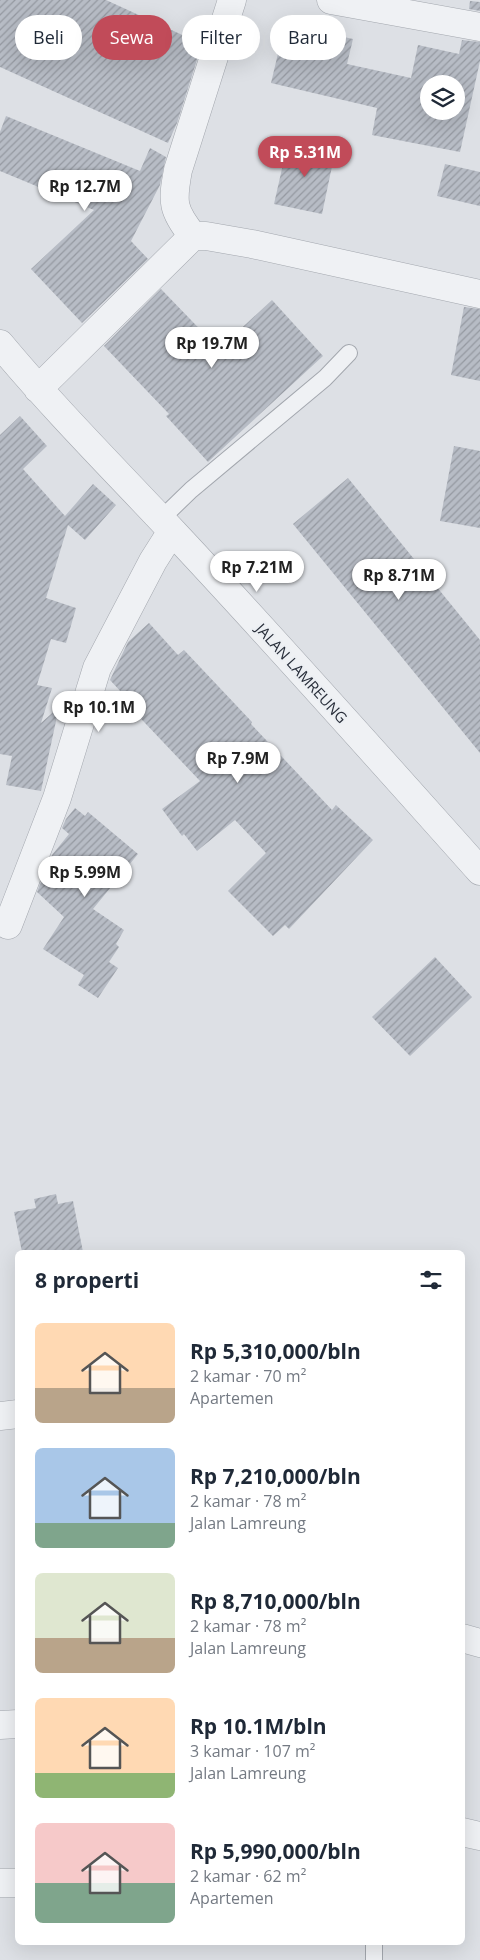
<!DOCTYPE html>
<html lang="id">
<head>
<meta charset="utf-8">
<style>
  :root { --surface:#fff; --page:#f6f6f7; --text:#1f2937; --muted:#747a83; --accent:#c14b59 }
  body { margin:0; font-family:"Open Sans",sans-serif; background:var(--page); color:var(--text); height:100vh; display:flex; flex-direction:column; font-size:19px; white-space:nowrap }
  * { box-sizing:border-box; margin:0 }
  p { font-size:16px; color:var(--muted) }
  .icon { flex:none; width:28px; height:28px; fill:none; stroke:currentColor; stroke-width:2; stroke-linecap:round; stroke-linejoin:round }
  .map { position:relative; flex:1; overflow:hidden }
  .side { position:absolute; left:15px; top:1250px; width:450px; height:695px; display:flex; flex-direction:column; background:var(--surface); border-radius:8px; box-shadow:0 5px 20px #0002 }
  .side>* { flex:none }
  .hud { position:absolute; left:15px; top:15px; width:450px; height:45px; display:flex; gap:10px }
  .fabs { position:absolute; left:420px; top:75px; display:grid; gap:10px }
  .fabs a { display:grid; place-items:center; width:45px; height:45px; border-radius:50%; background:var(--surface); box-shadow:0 5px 20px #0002; font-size:25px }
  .price { position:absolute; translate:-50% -42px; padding:0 11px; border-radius:18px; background:#fff; color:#222; font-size:16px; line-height:32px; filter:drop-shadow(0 1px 2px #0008) }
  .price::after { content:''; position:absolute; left:50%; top:30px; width:15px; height:11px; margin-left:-8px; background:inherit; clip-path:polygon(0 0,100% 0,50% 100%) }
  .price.selected { background:var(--accent); color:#fff }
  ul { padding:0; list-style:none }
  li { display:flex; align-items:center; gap:15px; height:125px; padding:0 20px }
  li span { display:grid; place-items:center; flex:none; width:140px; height:100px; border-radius:8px; color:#555 }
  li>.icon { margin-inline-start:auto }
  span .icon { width:60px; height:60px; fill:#fffc; stroke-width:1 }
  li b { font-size:21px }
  h2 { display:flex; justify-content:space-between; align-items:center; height:60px; padding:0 20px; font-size:21px }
  .pill { padding:0 18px; border-radius:22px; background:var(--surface); box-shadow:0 5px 20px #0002; font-size:18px; line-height:45px }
  .pill.selected { background:var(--accent); color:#fff }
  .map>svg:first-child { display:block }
</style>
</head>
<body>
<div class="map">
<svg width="480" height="1960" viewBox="0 0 480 1960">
  <defs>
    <pattern id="building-hatch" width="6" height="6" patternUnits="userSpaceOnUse" patternTransform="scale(1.25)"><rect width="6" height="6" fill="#b7bcc5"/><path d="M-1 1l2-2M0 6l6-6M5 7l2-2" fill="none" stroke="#9599a1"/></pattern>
  </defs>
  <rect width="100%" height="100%" fill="#dde0e5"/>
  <path fill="url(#building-hatch)" fill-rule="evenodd" d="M0 0H106L202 44 177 123 168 143 0 67Z
    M470 1 480 2V11L469 9Z
    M285 24 353 39 347 64 411 78 418 45 459 54 462 40 480 42V61L460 152 372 135 377 108 271 83ZM429 84H456V111H429Z
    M6 116 140 171 150 148 166 157 160 185 131 241 148 259 82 323 31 269 94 210 0 171V132Z
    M288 142 335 152 322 214 274 204Z
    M445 164 480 172V206L437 196Z
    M161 289 219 349 272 300 323 356 208 462 166 416 169 414 104 346Z
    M464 307 480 309V381L451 375Z
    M20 416 47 446 23 469 65 516 93 484 116 505 85 540 68 525 46 598 76 608 66 643 51 639 37 685 52 688 41 723 59 707 41 791 6 785 12 756 0 754V435Z
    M454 446 480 451V528L440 521Z
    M348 478 480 640V753L293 524Z
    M149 623 178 655 184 650 252 722 251 724 332 810 336 805 373 840 289 929 285 925 273 936 228 891 266 853 235 820 197 851 184 834 182 836 162 809 200 781 127 704 134 706 110 680 128 642Z
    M75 808 85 816 88 812 138 854 93 909 124 930 116 944 119 947 109 962 118 968 98 998 78 985 84 975 43 949 64 917 37 892 40 884 49 875 44 874 52 855 69 834 62 828 66 819Z
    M435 957 472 997 410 1056 372 1017Z
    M56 1194 58 1204 73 1201 83 1252H22L14 1212 36 1208 34 1199Z"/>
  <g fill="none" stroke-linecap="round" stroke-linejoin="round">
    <g stroke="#a3a7ae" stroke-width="18">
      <path id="service" d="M160 520 191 490 325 378 349 353
        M374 1960V1942"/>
    </g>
    <g stroke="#a3a7ae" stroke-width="29">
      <path id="minor" d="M232 0 178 170C172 202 172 210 193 236H206L252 244 480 294
        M331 0 480 27
        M0 344C55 410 115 470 174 533 278 644 379 758 480 871
        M38 389 193 236
        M8 925 57 798 97 668 153 561 172 531
        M0 1416 18 1414
        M462 1638 480 1643
        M0 1725 18 1724
        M462 1832 480 1836
        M0 1883H18"/>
    </g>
    <use href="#service" stroke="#eff1f4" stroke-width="16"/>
    <use href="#minor" stroke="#eff1f4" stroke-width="28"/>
  </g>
  <g text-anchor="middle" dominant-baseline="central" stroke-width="4" stroke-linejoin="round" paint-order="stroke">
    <g font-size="15" fill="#282e3a" stroke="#eceff3">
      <text transform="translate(302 673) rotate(48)">JALAN LAMREUNG</text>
    </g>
  </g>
</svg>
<div class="fabs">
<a><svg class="icon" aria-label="layers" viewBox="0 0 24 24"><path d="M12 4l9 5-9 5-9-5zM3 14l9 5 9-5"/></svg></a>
</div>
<b class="price selected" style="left:305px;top:178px">Rp 5.31M</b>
<b class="price" style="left:85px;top:212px">Rp 12.7M</b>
<b class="price" style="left:212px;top:369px">Rp 19.7M</b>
<b class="price" style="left:257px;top:593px">Rp 7.21M</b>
<b class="price" style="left:399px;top:601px">Rp 8.71M</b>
<b class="price" style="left:99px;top:733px">Rp 10.1M</b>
<b class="price" style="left:238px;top:784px">Rp 7.9M</b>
<b class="price" style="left:85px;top:898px">Rp 5.99M</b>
<div class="hud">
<a class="pill">Beli</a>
<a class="pill selected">Sewa</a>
<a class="pill">Filter</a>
<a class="pill">Baru</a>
</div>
<section class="side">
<h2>8 properti<svg class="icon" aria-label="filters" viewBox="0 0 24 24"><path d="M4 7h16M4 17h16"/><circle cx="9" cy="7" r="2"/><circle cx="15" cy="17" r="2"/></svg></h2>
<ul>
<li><span style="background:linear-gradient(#ffd9b3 65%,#b9a48a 0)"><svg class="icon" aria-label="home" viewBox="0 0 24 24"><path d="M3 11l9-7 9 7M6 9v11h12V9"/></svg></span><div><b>Rp 5,310,000/bln</b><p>2 kamar · 70 m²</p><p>Apartemen</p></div></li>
<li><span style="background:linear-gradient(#a9c7e8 75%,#7fa58c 0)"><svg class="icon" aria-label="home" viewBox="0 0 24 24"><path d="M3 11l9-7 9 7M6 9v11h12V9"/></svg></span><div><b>Rp 7,210,000/bln</b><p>2 kamar · 78 m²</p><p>Jalan Lamreung</p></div></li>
<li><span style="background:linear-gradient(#dfe7d0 65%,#b9a48a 0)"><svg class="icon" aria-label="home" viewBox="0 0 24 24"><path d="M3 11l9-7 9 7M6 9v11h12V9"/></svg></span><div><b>Rp 8,710,000/bln</b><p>2 kamar · 78 m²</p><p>Jalan Lamreung</p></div></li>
<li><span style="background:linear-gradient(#ffd9b3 75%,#8fb573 0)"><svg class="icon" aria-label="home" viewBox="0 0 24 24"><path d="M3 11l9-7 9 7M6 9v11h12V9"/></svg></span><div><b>Rp 10.1M/bln</b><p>3 kamar · 107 m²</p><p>Jalan Lamreung</p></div></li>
<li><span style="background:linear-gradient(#f6c9c9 60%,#7fa58c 0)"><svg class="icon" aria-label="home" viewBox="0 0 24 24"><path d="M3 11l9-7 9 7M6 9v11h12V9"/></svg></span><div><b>Rp 5,990,000/bln</b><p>2 kamar · 62 m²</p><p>Apartemen</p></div></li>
</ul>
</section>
</div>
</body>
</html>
